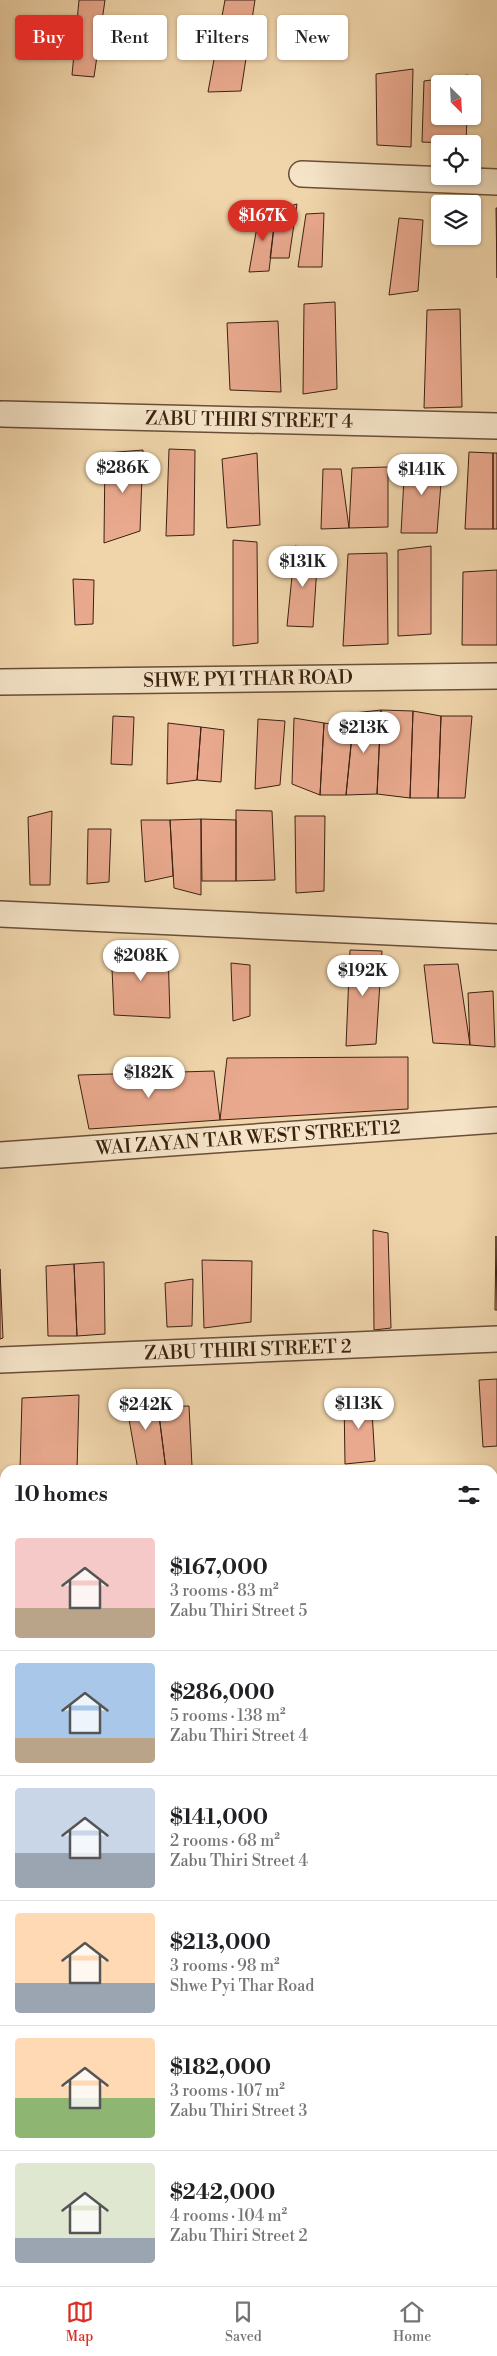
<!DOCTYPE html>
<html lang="en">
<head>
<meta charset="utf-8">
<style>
  :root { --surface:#fff; --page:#f2f2f2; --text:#202124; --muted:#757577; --line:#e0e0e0; --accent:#d93025 }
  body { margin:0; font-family:"Libre Bodoni",serif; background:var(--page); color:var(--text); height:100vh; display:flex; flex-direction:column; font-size:19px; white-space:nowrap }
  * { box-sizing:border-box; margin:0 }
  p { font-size:16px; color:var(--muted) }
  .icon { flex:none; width:28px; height:28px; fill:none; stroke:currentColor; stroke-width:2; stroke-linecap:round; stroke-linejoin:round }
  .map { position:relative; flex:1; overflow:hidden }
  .drawer { position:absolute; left:0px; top:1465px; width:498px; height:821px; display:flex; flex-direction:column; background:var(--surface); border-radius:15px 15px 0 0; box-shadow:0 1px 4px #0004 }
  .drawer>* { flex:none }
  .banner { position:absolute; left:15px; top:15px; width:468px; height:45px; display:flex; gap:10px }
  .needle { width:32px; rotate:156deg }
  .controls { position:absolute; left:431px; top:75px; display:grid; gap:10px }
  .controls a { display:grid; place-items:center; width:50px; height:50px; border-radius:5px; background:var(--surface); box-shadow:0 1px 4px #0004; font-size:25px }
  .price { position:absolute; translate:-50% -42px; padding:0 11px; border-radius:18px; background:#fff; color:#222; font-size:16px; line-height:32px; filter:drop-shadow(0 1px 2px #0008) }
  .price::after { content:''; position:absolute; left:50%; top:30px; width:15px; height:11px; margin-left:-8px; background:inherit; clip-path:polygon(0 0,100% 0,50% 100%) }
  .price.current { background:var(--accent); color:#fff }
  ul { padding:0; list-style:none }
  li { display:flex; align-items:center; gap:15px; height:125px; padding:0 15px }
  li+li { border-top:1px solid var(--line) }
  li span { display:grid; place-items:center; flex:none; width:140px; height:100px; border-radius:5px; color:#555 }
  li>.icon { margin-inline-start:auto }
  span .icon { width:60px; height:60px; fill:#fffc; stroke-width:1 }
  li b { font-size:21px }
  h2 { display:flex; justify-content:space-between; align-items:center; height:60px; padding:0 15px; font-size:21px }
  .chip { padding:0 18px; border-radius:5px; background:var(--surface); box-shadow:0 1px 4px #0004; font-size:18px; line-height:45px }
  .chip.current { background:var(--accent); color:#fff }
  .tab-bar { display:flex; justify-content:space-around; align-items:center; height:70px; border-top:1px solid var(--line); background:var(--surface); font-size:14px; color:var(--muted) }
  .tab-bar a { display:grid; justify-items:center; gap:2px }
  .tab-bar .current { color:var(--accent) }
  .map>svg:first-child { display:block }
</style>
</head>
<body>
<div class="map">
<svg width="497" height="2286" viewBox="0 0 497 2286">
  <rect width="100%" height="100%" fill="#f0d5ab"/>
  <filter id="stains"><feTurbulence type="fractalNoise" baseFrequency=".004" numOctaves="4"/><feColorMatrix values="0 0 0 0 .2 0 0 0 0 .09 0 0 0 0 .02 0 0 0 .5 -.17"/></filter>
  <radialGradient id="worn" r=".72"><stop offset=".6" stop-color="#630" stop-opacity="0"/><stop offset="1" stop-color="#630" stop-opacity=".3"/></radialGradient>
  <path fill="#e9a98e" stroke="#3c2111" d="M79 0H105L94 77 72 75Z
    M225 0H255L241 91 208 92Z
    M413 69 411 147 377 145 376 74Z
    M468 75V84H440V116H467L466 144 422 142 424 81Z
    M297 204 289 258H270L276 210Z
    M496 208H497V278Z
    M260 210H276L269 271 249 272Z
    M324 213 322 267H298L306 214Z
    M399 218 423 220 418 291 389 295Z
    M335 302 337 389 303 394 304 304Z
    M460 309 462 407 424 408 427 310Z
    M278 321 281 392 230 390 227 323Z
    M169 449 195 450 194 535 166 536Z
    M143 450 140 531 104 543 105 453Z
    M469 452 493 453V529H465Z
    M257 453 260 525 227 528 222 459Z
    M493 453H497V529H493Z
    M443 458 437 533H401L405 460Z
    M388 467V527L349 528 352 468Z
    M323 469H341L349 528 321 529Z
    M233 540 257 542 258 643 233 646Z
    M295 546 318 551 313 627 287 626Z
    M431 546V634L398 636V550Z
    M387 553 388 644 343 646 348 554Z
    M497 570V645H462L463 572Z
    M73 579 94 580 93 624 75 625Z
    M381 710 413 711 410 798 377 794Z
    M381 710 377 794 346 795 354 713Z
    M413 711 441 716 438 798H410Z
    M113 716 134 717 132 765 111 764Z
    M441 716H472L465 798H438Z
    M294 718 324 723 320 795 292 784Z
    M258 719 285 721 280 785 255 789Z
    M168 723 201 727 197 780 167 784Z
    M324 723 353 727 346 795H320Z
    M201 727 224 730 221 782 197 780Z
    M236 810 272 811 275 880 236 881Z
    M52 811 50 885H30L28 817Z
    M295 816H325L324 891 296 893Z
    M201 819 236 820V881H202Z
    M201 819V895L174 888 170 820Z
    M141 820H170L173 876 145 882Z
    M88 829H111L109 882 87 884Z
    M111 945 168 949 170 1018 114 1015Z
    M350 950 382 951 376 1044 346 1046Z
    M231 963 250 965V1016L233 1021Z
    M458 964 470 1045 433 1043 424 965Z
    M493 991 495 1047 470 1045 468 993Z
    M408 1057V1109L220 1120 227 1058Z
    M214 1071 220 1120 89 1129 78 1075Z
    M373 1230 388 1233 391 1328 374 1330Z
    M496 1236 497 1310H495Z
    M202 1260 252 1261 251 1322 204 1328Z
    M104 1262 105 1334 77 1336 74 1264Z
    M74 1264 77 1336H48L46 1266Z
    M0 1269 3 1338 0 1339Z
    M193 1279 192 1326 167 1327 165 1283Z
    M497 1379V1446L483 1447 479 1380Z
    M156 1392 166 1470H138L125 1397Z
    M79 1395 77 1470H20L22 1398Z
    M371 1395 375 1461 345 1464 344 1397Z
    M189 1406 192 1466 166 1470 158 1407Z
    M0 1511H5V1570L0 1571Z
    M0 1654H5V1741H0Z
    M0 1759H5V1798L0 1799Z"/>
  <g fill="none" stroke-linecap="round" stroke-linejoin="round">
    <g stroke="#694e38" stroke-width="28">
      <path id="minor" d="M302 174 497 182
        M2 414 497 426
        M0 682 497 676
        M0 914 497 937
        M0 1155 497 1120
        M0 1360 497 1339
        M492 1583H497
        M0 1623H5
        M492 2096 497 2095
        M0 2169 5 2168"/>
    </g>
    <g stroke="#694e38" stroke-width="30">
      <path id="tertiary" d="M492 1846H497
        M0 1913H5"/>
    </g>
    <use href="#minor" stroke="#f5e4c8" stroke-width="25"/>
    <use href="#tertiary" stroke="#f5e4c8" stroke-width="28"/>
  </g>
  <g text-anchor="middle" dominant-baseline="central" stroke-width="4.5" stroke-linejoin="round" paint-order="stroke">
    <g font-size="19" fill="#3c2111" stroke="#f5e4c8">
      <text transform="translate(249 420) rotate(1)">ZABU THIRI STREET 4</text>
      <text transform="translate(248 679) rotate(-1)">SHWE PYI THAR ROAD</text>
      <text transform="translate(248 1138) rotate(-4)">WAI ZAYAN TAR WEST STREET12</text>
      <text transform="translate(248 1350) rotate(-2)">ZABU THIRI STREET 2</text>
    </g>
  </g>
  <rect width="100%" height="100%" filter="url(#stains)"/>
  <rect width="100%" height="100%" fill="url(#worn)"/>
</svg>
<div class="controls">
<a><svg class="needle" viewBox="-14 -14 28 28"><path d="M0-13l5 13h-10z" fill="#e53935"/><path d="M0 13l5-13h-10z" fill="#757577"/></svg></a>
<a><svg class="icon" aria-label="locate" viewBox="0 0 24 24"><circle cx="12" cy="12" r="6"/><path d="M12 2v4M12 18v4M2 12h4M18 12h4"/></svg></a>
<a><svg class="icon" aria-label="layers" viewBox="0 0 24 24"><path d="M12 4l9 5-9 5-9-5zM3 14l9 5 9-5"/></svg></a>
</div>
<b class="price current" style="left:263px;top:242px">$167K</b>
<b class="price" style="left:123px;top:494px">$286K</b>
<b class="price" style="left:422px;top:496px">$141K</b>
<b class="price" style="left:303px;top:588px">$131K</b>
<b class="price" style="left:364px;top:754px">$213K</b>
<b class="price" style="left:141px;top:982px">$208K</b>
<b class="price" style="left:363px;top:997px">$192K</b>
<b class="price" style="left:149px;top:1099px">$182K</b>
<b class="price" style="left:359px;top:1430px">$113K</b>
<b class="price" style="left:146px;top:1431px">$242K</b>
<div class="banner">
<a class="chip current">Buy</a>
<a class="chip">Rent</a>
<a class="chip">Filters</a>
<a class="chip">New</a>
</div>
<section class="drawer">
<h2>10 homes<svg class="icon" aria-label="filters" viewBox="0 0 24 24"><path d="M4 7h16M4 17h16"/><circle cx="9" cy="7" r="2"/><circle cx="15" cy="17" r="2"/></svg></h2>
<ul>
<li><span style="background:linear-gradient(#f6c9c9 70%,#b9a48a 0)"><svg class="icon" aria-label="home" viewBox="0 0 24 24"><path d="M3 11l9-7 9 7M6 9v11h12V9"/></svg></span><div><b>$167,000</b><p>3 rooms · 83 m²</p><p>Zabu Thiri Street 5</p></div></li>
<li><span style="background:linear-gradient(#a9c7e8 75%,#b9a48a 0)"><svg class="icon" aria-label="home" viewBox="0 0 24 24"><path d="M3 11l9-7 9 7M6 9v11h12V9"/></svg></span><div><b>$286,000</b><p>5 rooms · 138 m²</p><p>Zabu Thiri Street 4</p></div></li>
<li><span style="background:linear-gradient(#c9d6e8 65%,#9aa5b1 0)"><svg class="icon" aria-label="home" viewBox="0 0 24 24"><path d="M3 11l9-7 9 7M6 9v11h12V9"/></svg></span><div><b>$141,000</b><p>2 rooms · 68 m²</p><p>Zabu Thiri Street 4</p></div></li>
<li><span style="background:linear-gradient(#ffd9b3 70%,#9aa5b1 0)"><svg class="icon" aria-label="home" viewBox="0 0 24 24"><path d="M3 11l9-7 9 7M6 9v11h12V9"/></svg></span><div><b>$213,000</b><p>3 rooms · 98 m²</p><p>Shwe Pyi Thar Road</p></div></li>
<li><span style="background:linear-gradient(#ffd9b3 60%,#8fb573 0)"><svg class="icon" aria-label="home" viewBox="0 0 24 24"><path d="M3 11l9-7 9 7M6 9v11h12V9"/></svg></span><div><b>$182,000</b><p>3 rooms · 107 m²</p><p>Zabu Thiri Street 3</p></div></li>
<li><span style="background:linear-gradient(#dfe7d0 75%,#9aa5b1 0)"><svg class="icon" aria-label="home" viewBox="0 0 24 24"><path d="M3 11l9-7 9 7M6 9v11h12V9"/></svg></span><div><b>$242,000</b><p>4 rooms · 104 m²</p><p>Zabu Thiri Street 2</p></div></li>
</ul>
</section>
</div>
<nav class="tab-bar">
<a class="current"><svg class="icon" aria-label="map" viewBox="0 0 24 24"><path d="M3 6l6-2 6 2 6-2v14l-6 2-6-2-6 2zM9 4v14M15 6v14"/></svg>Map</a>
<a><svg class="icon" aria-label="saved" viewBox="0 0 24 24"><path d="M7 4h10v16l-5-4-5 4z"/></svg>Saved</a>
<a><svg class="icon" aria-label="home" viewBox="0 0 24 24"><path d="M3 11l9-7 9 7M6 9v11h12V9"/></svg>Home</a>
</nav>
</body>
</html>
